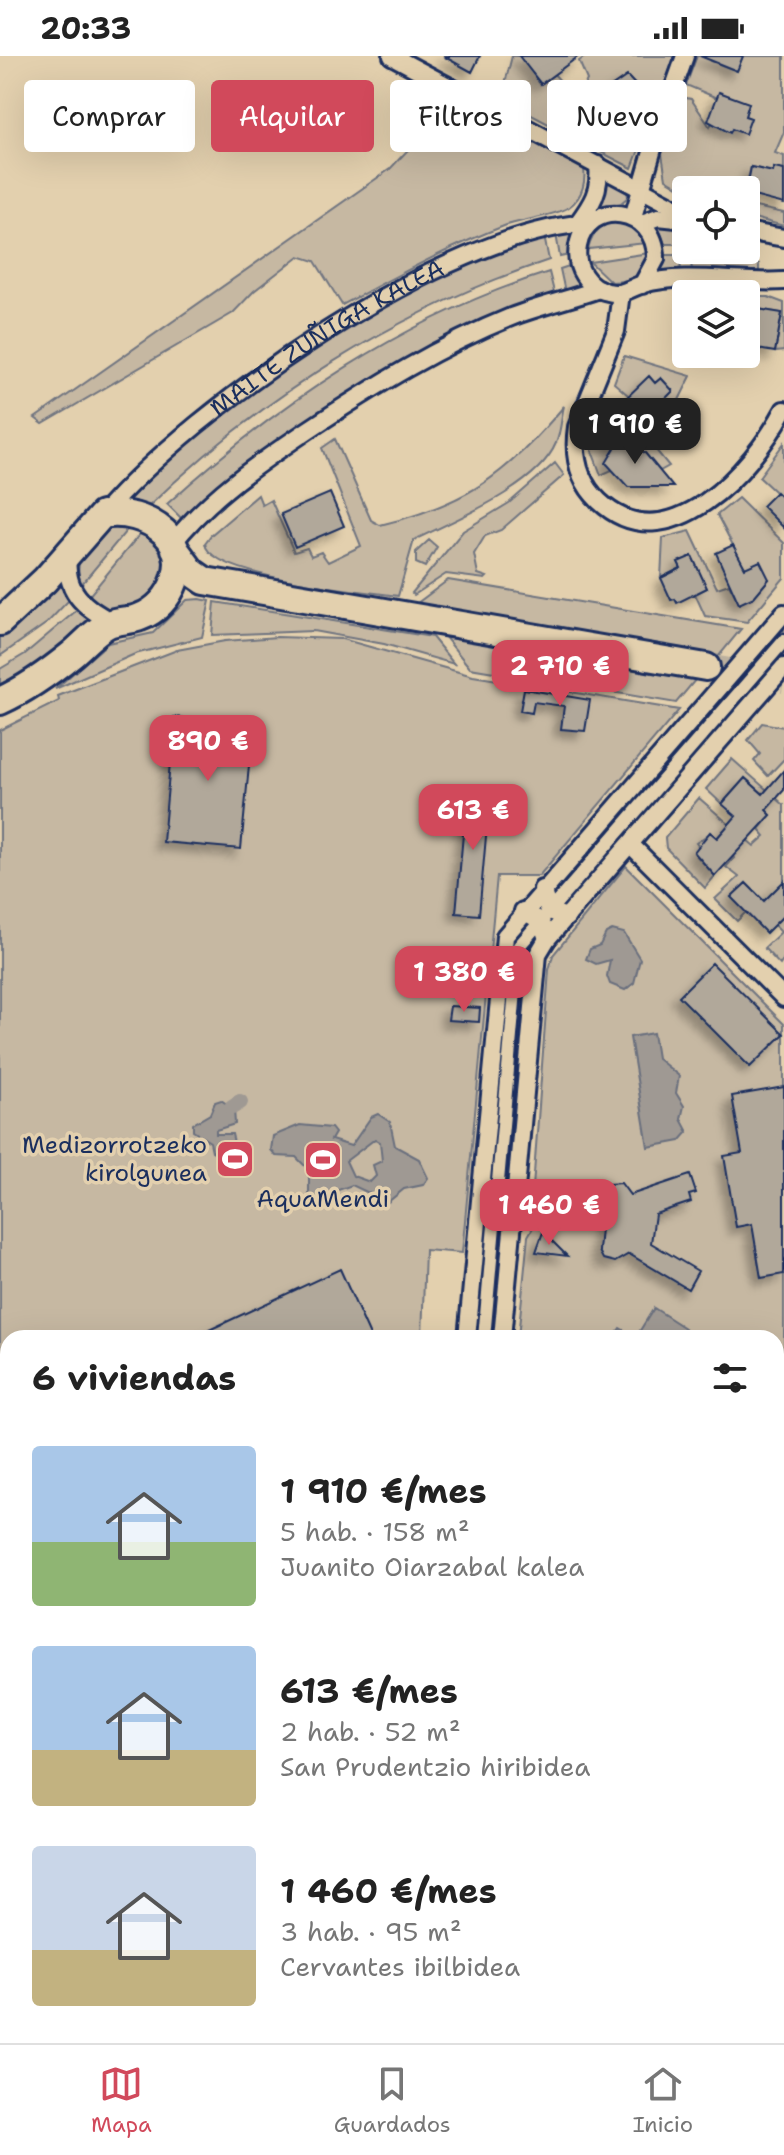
<!DOCTYPE html>
<html lang="es">
<head>
<meta charset="utf-8">
<style>
  :root { --surface:#fff; --page:#f2f2f2; --text:#222; --muted:#767676; --line:#e0e0e0; --accent:#d1495b }
  body { margin:0; font-family:"Shantell Sans",sans-serif; background:var(--page); color:var(--text); height:100vh; display:flex; flex-direction:column; font-size:30px; white-space:nowrap }
  * { box-sizing:border-box; margin:0 }
  p { font-size:26px; color:var(--muted) }
  .icon { flex:none; width:44px; height:44px; fill:none; stroke:currentColor; stroke-width:2; stroke-linecap:round; stroke-linejoin:round }
  .map { position:relative; flex:1; overflow:hidden }
  .details { position:absolute; left:0px; top:1274px; width:784px; height:714px; display:flex; flex-direction:column; background:var(--surface); border-radius:24px 24px 0 0; box-shadow:0 8px 32px #0002 }
  .details>* { flex:none }
  .hud { position:absolute; left:24px; top:24px; width:736px; height:72px; display:flex; gap:16px }
  .controls { position:absolute; left:672px; top:120px; display:grid; gap:16px }
  .controls a { display:grid; place-items:center; width:88px; height:88px; border-radius:8px; background:var(--surface); box-shadow:0 8px 32px #0002; font-size:40px }
  .price { position:absolute; translate:-50% -68px; padding:0 18px; border-radius:16px; background:var(--accent); color:#fff; font-size:26px; line-height:52px; filter:drop-shadow(0 2px 4px #0008) }
  .price::after { content:''; position:absolute; left:50%; top:48px; width:24px; height:18px; margin-left:-12px; background:inherit; clip-path:polygon(0 0,100% 0,50% 100%) }
  .price.current { background:#222; color:#fff }
  ul { padding:0; list-style:none }
  li { display:flex; align-items:center; gap:24px; height:200px; padding:0 32px }
  li span { display:grid; place-items:center; flex:none; width:224px; height:160px; border-radius:8px; color:#555 }
  li>.icon { margin-inline-start:auto }
  span .icon { width:96px; height:96px; fill:#fffc; stroke-width:1 }
  li b { font-size:34px }
  h2 { display:flex; justify-content:space-between; align-items:center; height:96px; padding:0 32px; font-size:34px }
  .pill { padding:0 28px; border-radius:8px; background:var(--surface); box-shadow:0 8px 32px #0002; font-size:28px; line-height:72px }
  .pill.current { background:var(--accent); color:#fff }
  .status { display:flex; justify-content:space-between; align-items:center; height:56px; padding:0 40px; background:var(--surface); direction:ltr }
  .status svg { height:22px; fill:currentColor }
  .tab-bar { display:flex; justify-content:space-around; align-items:center; height:112px; border-top:2px solid var(--line); background:var(--surface); font-size:22px; color:var(--muted) }
  .tab-bar a { display:grid; justify-items:center; gap:4px }
  .tab-bar .current { color:var(--accent) }
  .map>svg:first-child { display:block }
</style>
</head>
<body>
<div class="status"><b>20:33</b><svg viewBox="0 0 49 12"><path d="M0 12V9h3v3zM5 12V6h3v6zM10 12V3h3v9zM15 12V0h3v12zM26 1h20v11H26zM47 4h2v5h-2z"/></svg></div>
<div class="map">
<svg width="784" height="1987" viewBox="0 0 784 1987">
  <defs>
    <filter id="shadow"><feDropShadow dx="-7" dy="7" stdDeviation="4" flood-color="#0004"/></filter>
  </defs>
  <rect width="100%" height="100%" fill="#e3d0ae"/>
  <filter id="ink" filterUnits="userSpaceOnUse"><feTurbulence type="fractalNoise" baseFrequency=".0125" numOctaves="2"/><feDisplacementMap in="SourceGraphic" scale="16" xChannelSelector="R" yChannelSelector="G"/><feConvolveMatrix kernelMatrix="1 2 1 2 8 2 1 2 1" color-interpolation-filters="sRGB"/></filter>
  <g filter="url(#ink)">
    <path fill="#c6b8a2" stroke="#707480" stroke-width="2" d="M512 0H521L540 28 554 18 563 28 564 53 578 75 575 82 501 43Z
      M586 0H675L646 77 631 55 643 37 627 20 601 38 598 33 575 49 587 24 579 5Z
      M697 0H713L711 5 737 15 743 0H784V76L775 97 784 100V114L774 112 773 116 751 111 745 134 686 135 666 123 662 98 681 41 691 43 710 71 712 66 729 76 750 62 745 60 749 47 717 42 686 29Z
      M447 35 583 107C587 124 583 141 569 151 556 160 520 164 504 170 448 191 395 221 342 249L315 205 299 200 254 235 233 257 43 368 35 362 390 113 421 80 435 49Z
      M611 62 640 91 632 112 587 89 593 74Z
      M605 117 627 134 628 141 621 147 593 153Z
      M746 149 784 157V170L746 160Z
      M617 165 630 166 647 187 588 193C593 176 600 169 617 165Z
      M656 165 681 170 680 188H665Z
      M576 173 570 199 560 201 556 178Z
      M544 180 549 204C399 254 259 342 146 453L119 450C235 327 385 236 544 180Z
      M649 197C646 219 631 226 611 226L590 206Z
      M666 199H680L681 219 659 221Z
      M691 200 759 208V220L692 221Z
      M572 209 587 232 565 236 560 213Z
      M549 216 555 240 475 269 184 465 167 448C276 349 407 260 549 216Z
      M746 241H768L784 247V295L775 296 782 257 746 251Z
      M624 300 691 320 671 360 651 388 669 410 660 415 645 397 615 379 609 388 615 392 612 414 601 419 592 395 599 359 634 378 645 362 650 366 662 355 658 350 673 335 661 322 655 327 649 321 629 340 614 327Z
      M564 350C561 362 561 376 556 387 538 431 454 464 414 484L398 540C365 535 207 521 205 487L211 479 258 439 262 449 271 444 294 496 307 492 311 500 321 496 328 506 361 490 322 392 335 383 371 464 380 469C468 448 507 418 564 350Z
      M784 387V444L759 421Z
      M555 407 564 419 501 474 485 480 474 498 478 518 487 521 485 523 446 518 414 539 412 537 463 475 509 447Z
      M738 442 784 487V522L747 566 705 560 695 538 707 532 692 500 678 506 681 512 661 522 663 482 690 475 717 532 729 528 739 547 754 541 769 523 745 512 717 459Z
      M114 469H131L81 529C72 502 88 478 114 469Z
      M143 474C175 495 166 516 153 545 125 555 112 560 88 541Z
      M429 484 437 491 425 511 416 507V496Z
      M57 523 71 542 47 567 0 600V571Z
      M448 524 741 573 719 600 416 548Z
      M200 543 210 545 202 581 135 598 55 633 108 587 153 577 187 544Z
      M215 546 432 581 454 608 384 588 313 575 212 579Z
      M77 554 91 566 0 640V613L25 598Z
      M784 562V600L744 646 716 641Z
      M444 580 696 623 676 647 470 612Z
      M277 581 342 583 473 620 679 654 539 820H497L462 1197 425 1194 422 1282H8V1437L0 1441V674L59 645 58 640 177 594 225 585Z
      M703 657 732 661 567 856H558L548 835Z
      M762 667 784 671V703L768 720 754 705 760 698 748 684Z
      M732 703 784 749V834L779 830 764 845 746 827 731 841 746 856 737 865 715 843 739 821 726 811 734 802 723 775 717 782 710 777 696 787 699 791 694 797 715 820 705 832 666 792 665 782 699 742 754 790 765 780 759 773 771 759 766 754 773 746 745 722 722 748 706 733Z
      M626 810 784 968V1609L776 1608V1282H518L528 1180 538 1163 532 1145 549 914 553 899Z
      M784 859V903L780 909 764 892 781 876 774 869Z
      M776 1844H784V1883L776 1894Z
      M462 1980H505V1987H462Z
      M517 1980H623L632 1981 631 1987H518Z"/>
    <path fill="#9f9993" stroke="#6a6f7e" stroke-width="2" fill-rule="evenodd" d="M612 874 624 877 640 903 634 927 625 934 610 928 607 920 610 904 596 908 586 903 590 893 600 889 606 877Z
      M653 977 657 1002 679 1020 676 1037 684 1050 681 1063 688 1076 680 1085 648 1091 630 981Z
      M221 1044 234 1053 235 1068 216 1074V1078H232L236 1096 224 1102 212 1095 210 1086 193 1075V1068L210 1058 215 1046Z
      M378 1058 390 1066 395 1090 419 1103 428 1122 423 1129 404 1133 388 1146 352 1129 338 1134 329 1148 316 1149 309 1142V1114L296 1101 276 1100 271 1094 273 1080 300 1069 331 1072 335 1077 331 1084 351 1090 371 1061ZM375 1083 380 1086 382 1105 373 1109 376 1120 370 1126 353 1120 346 1105Z
      M654 1252 685 1272 678 1282H613L620 1272 636 1281Z"/>
    <g fill="none" stroke-linecap="round" stroke-linejoin="round">
      <path stroke="#9f9993" stroke-width="16" d="M232 1051 240 1046"/>
    </g>
    <path fill="#b1a89a" stroke="#1b2f5e" stroke-width="2" filter="url(#shadow)" d="M443 0H480L472 16Z
      M519 0H579L541 28Z
      M700 0H743L737 15Z
      M627 20 643 37 639 40 644 47 623 61 619 56 593 74 575 49 598 33 601 38Z
      M719 36 749 47 745 60 751 62 745 78 732 73 730 77 708 65Z
      M751 111 773 116 774 112 784 114V148L746 138Z
      M746 251 782 257 775 296 746 291Z
      M649 320 655 327 661 322 673 335 658 350 662 354 649 366 645 362 638 369 619 349Z
      M614 378 645 397 673 431H628L606 407 615 392 609 389Z
      M776 436 784 444V472L762 450Z
      M330 437 344 470 295 491 281 458Z
      M733 489 745 512 760 505 769 523 754 541 739 548 716 497Z
      M692 500 707 532 677 547 675 543 671 544 661 522 681 512 678 506Z
      M524 633 590 644 585 675 561 673 564 650 534 646 532 657 520 655Z
      M174 661 253 668 241 793 163 786Z
      M784 714V734L766 754 771 759 715 820 694 796 710 776 717 782 736 760 722 748 745 722 763 738Z
      M467 733 490 735 479 859 456 857Z
      M784 825V859L766 877 731 841 746 827 764 845Z
      M712 907 784 978 750 1011 679 940Z
      M450 950 480 952 479 966 448 964Z
      M784 1031V1218L761 1222 752 1168 736 1171 724 1100 742 1097 732 1040Z
      M690 1119 696 1137 689 1139 691 1146 655 1158 651 1187 698 1215 688 1233 629 1198 615 1206 603 1203 599 1195 602 1161 604 1133 608 1128 621 1127 630 1139Z
      M543 1176 567 1200 536 1196Z
      M340 1213 371 1282H192Z"/>
    <g fill="none" stroke-linecap="round" stroke-linejoin="round">
      <path stroke="#bbb09e" stroke-width="26" stroke-dasharray="26 13" stroke-linecap="butt" d="M706 611 784 624"/>
      <g stroke="#1b2f5e" stroke-width="14">
        <path id="service" d="M0 1734 8 1730
          M776 1743H784
          M0 1815 8 1833
          M0 1909 8 1905
          M31 1980 36 1987
          M62 1980 67 1987
          M184 1980 190 1987
          M288 1987 289 1980
          M379 1987V1980"/>
      </g>
      <g stroke="#1b2f5e" stroke-width="18">
        <path id="pedestrian" d="M484 1282 519 890 784 585
          M417 1987 418 1980"/>
      </g>
      <g stroke="#1b2f5e" stroke-width="22">
        <g id="minor">
          <path d="M392 0 686 157"/>
          <path d="M633 161 657 79 685 0"/>
          <path d="M642 167 658 161 686 164"/>
          <path d="M577 168C592 148 601 134 598 109"/>
          <path d="M746 175 784 182"/>
          <path d="M642 229 656 203C657 150 587 141 578 190 574 211 587 232 608 236 622 240 630 232 643 228 686 216 739 228 784 225"/>
          <path d="M621 237 616 275 577 371C573 398 578 425 599 445 668 510 753 413 784 354"/>
          <path id="s1" d="M102 459C194 351 446 174 590 167"/>
          <path d="M173 487C210 440 259 407 308 374 373 331 439 290 511 261 540 250 570 243 599 233"/>
          <path d="M68 499C64 534 83 552 113 566"/>
          <path d="M631 789 784 942"/>
          <path d="M542 833 549 855 567 861"/>
          <path d="M523 855 541 865 547 883"/>
          <path d="M467 1282 505 880 784 557"/>
          <path d="M502 1282 538 898 547 883 784 611"/>
          <path d="M661 1980 674 1987"/>
          <path d="M401 1987V1980"/>
          <path d="M438 1987 439 1980"/>
        </g>
      </g>
      <g stroke="#1b2f5e" stroke-width="26">
        <path id="tertiary" d="M776 1726 784 1727
          M0 1888 8 1882"/>
      </g>
      <g stroke="#1b2f5e" stroke-width="32">
        <path id="primary" d="M175 493 192 516 205 525 706 611
          M0 566 45 524 102 459C124 455 147 461 164 476 193 502 172 550 140 561 129 566 115 563 105 570 93 577 83 589 72 598 50 616 26 633 0 645"/>
      </g>
      <use href="#service" stroke="#e3d0ae" stroke-width="8"/>
      <use href="#pedestrian" stroke="#e3d0ae" stroke-width="12"/>
      <use href="#minor" stroke="#e3d0ae" stroke-width="16"/>
      <use href="#tertiary" stroke="#e3d0ae" stroke-width="20"/>
      <use href="#primary" stroke="#e3d0ae" stroke-width="26"/>
    </g>
  </g>
  <defs>
    <g id="stadium-square" transform="scale(2)"><rect x="-9" y="-9" width="18" height="18" rx="4" fill="#d1495b" stroke="#e3d0ae"/><path d="M0-5a6.5 5 0 1 0 0 10a6.5 5 0 1 0 0-10ZM-3.5-1.8h7v3.6h-7Z" fill="#fff"/></g>
  </defs>
  <g fill-rule="evenodd">
    <use href="#stadium-square" x="235" y="1103"/>
    <use href="#stadium-square" x="323" y="1104"/>
  </g>
  <g text-anchor="middle" dominant-baseline="central" stroke-width="7" stroke-linejoin="round" paint-order="stroke">
    <g font-size="24" fill="#1b2f5e" stroke="#e3d0ae">
      <text stroke="none"><textPath href="#s1" startOffset="288">MAITE ZUÑIGA KALEA</textPath></text>
    </g>
    <g font-size="24" fill="#1b2f5e" stroke="#e3d0ae" text-anchor="end">
      <text x="207" y="1089">Medizorrotzeko<tspan x="207" dy="28">kirolgunea</tspan></text>
      <text x="323" y="1143" text-anchor="middle">AquaMendi</text>
    </g>
  </g>
</svg>
<div class="controls">
<a><svg class="icon" aria-label="locate" viewBox="0 0 24 24"><circle cx="12" cy="12" r="6"/><path d="M12 2v4M12 18v4M2 12h4M18 12h4"/></svg></a>
<a><svg class="icon" aria-label="layers" viewBox="0 0 24 24"><path d="M12 4l9 5-9 5-9-5zM3 14l9 5 9-5"/></svg></a>
</div>
<b class="price current" style="left:635px;top:410px">1 910 €</b>
<b class="price" style="left:560px;top:652px">2 710 €</b>
<b class="price" style="left:208px;top:727px">890 €</b>
<b class="price" style="left:473px;top:796px">613 €</b>
<b class="price" style="left:464px;top:958px">1 380 €</b>
<b class="price" style="left:549px;top:1191px">1 460 €</b>
<div class="hud">
<a class="pill">Comprar</a>
<a class="pill current">Alquilar</a>
<a class="pill">Filtros</a>
<a class="pill">Nuevo</a>
</div>
<section class="details">
<h2>6 viviendas<svg class="icon" aria-label="filters" viewBox="0 0 24 24"><path d="M4 7h16M4 17h16"/><circle cx="9" cy="7" r="2"/><circle cx="15" cy="17" r="2"/></svg></h2>
<ul>
<li><span style="background:linear-gradient(#a9c7e8 60%,#8fb573 0)"><svg class="icon" aria-label="home" viewBox="0 0 24 24"><path d="M3 11l9-7 9 7M6 9v11h12V9"/></svg></span><div><b>1 910 €/mes</b><p>5 hab. · 158 m²</p><p>Juanito Oiarzabal kalea</p></div></li>
<li><span style="background:linear-gradient(#a9c7e8 65%,#c2b280 0)"><svg class="icon" aria-label="home" viewBox="0 0 24 24"><path d="M3 11l9-7 9 7M6 9v11h12V9"/></svg></span><div><b>613 €/mes</b><p>2 hab. · 52 m²</p><p>San Prudentzio hiribidea</p></div></li>
<li><span style="background:linear-gradient(#c9d6e8 65%,#c2b280 0)"><svg class="icon" aria-label="home" viewBox="0 0 24 24"><path d="M3 11l9-7 9 7M6 9v11h12V9"/></svg></span><div><b>1 460 €/mes</b><p>3 hab. · 95 m²</p><p>Cervantes ibilbidea</p></div></li>
</ul>
</section>
</div>
<nav class="tab-bar">
<a class="current"><svg class="icon" aria-label="map" viewBox="0 0 24 24"><path d="M3 6l6-2 6 2 6-2v14l-6 2-6-2-6 2zM9 4v14M15 6v14"/></svg>Mapa</a>
<a><svg class="icon" aria-label="saved" viewBox="0 0 24 24"><path d="M7 4h10v16l-5-4-5 4z"/></svg>Guardados</a>
<a><svg class="icon" aria-label="home" viewBox="0 0 24 24"><path d="M3 11l9-7 9 7M6 9v11h12V9"/></svg>Inicio</a>
</nav>
</body>
</html>
